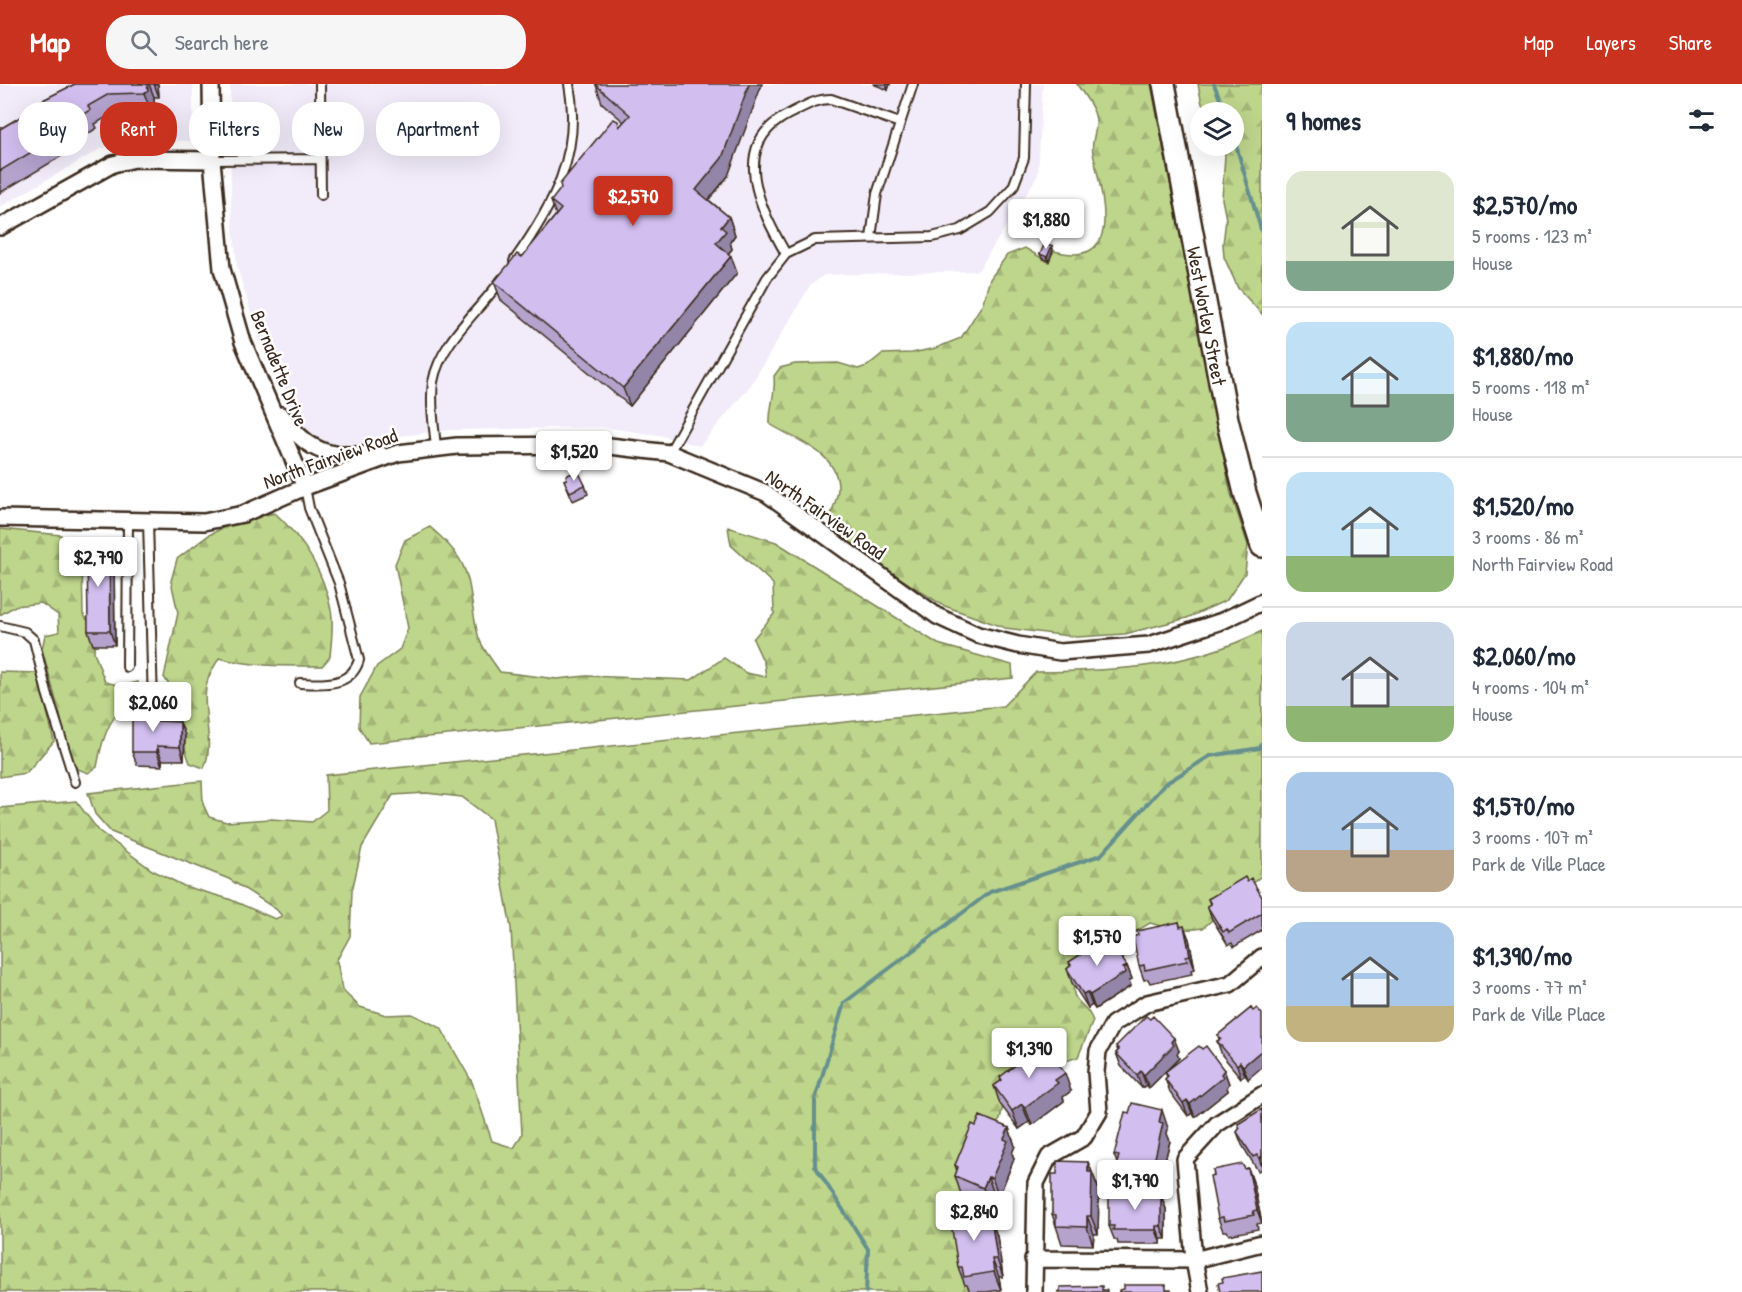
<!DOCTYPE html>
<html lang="en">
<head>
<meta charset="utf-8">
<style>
  :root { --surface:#fff; --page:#f6f6f7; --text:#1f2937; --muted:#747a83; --line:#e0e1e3; --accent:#c8321e }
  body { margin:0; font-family:"Patrick Hand",sans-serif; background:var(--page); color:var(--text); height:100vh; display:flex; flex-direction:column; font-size:22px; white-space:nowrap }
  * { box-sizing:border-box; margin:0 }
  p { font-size:20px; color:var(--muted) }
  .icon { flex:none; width:33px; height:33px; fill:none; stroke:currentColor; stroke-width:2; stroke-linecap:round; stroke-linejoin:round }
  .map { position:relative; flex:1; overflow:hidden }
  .sheet { display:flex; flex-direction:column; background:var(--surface); width:480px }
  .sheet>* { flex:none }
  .guide { position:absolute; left:18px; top:18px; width:570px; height:54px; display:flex; gap:12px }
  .buttons { position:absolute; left:1190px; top:18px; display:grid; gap:12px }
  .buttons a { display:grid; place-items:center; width:54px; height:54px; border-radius:50%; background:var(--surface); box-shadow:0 6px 24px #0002; font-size:30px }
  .price { position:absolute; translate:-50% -51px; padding:0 14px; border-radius:6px; background:#fff; color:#222; font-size:20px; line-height:39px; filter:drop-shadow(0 2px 3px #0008) }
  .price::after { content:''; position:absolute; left:50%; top:36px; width:18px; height:14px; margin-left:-9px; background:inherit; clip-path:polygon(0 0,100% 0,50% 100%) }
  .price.active { background:var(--accent); color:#fff }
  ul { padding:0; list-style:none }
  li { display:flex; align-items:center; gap:18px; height:150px; padding:0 24px }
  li+li { border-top:2px solid var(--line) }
  li span { display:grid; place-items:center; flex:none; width:168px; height:120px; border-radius:18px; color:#555 }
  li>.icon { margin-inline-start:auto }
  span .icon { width:72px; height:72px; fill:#fffc; stroke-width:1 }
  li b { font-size:26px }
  h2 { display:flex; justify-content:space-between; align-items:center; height:72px; padding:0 24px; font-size:26px }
  .pill { padding:0 21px; border-radius:24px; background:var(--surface); box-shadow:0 6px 24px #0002; font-size:21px; line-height:54px }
  .pill.active { background:var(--accent); color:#fff }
  header { display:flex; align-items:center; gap:36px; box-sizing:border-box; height:84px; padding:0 30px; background:var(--accent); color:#fff }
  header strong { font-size:28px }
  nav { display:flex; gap:33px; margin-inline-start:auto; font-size:21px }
  .search { width:420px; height:54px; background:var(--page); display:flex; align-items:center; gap:15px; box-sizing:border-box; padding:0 21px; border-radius:24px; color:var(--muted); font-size:22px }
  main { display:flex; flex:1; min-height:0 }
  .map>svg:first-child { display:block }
</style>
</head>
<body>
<header>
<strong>Map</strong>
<div class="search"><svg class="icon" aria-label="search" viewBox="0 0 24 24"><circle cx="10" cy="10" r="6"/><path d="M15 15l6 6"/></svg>Search here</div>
<nav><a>Map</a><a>Layers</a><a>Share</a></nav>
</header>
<main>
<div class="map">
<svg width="1262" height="1208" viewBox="0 0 1262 1208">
  <defs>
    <pattern id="forest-firs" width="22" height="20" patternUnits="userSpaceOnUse" patternTransform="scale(1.5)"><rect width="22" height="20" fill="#bed58c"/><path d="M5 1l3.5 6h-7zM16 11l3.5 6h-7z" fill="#a4b778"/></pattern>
  </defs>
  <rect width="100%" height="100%" fill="#fff"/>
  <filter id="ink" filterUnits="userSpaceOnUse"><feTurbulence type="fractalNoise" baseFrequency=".0167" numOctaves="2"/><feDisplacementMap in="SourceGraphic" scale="12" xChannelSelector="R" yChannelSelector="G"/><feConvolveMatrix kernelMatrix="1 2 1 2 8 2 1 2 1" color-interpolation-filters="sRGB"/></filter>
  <g filter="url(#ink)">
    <path fill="#f2ecfa" d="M0 0H193V57H146L102 64 0 123Z
      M230 0H1043L1038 91 978 187 824 191 810 202 751 301 700 362 658 351 601 343 452 346 391 353 359 362 326 360 308 351 296 336 259 256 237 183 231 120Z"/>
    <path fill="url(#forest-firs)" stroke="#7c8055" stroke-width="1.5" fill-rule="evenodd" d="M1077 0H1151L1231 410 1248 461 1245 489 1227 516 1187 534 1125 550 1077 553 1005 544 942 521 868 474 836 447 829 436C832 426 838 414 838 404 838 367 794 356 770 340 769 323 776 310 774 292L780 284 795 280 838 279 858 285 867 282 882 270 912 269 936 264 961 254 982 221 990 195 1007 171 1025 164 1048 178 1054 167C1127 186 1101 108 1093 69 1091 58 1095 52 1096 42 1098 27 1084 12 1077 0Z
      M1198 0H1262V230L1238 204 1224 173 1223 160 1226 135 1222 115 1225 71 1222 62H1233V28H1210L1202 20Z
      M275 429C303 455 324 488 331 526 334 540 331 559 330 573L322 582C287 582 254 583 219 574 216 580 210 588 208 595 199 624 216 656 204 684L190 679 179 648 177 613 164 593 178 529 171 497 177 475 209 451 236 437Z
      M430 443C478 484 465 498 478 551 481 564 493 577 500 588L557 595 586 592 691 596 724 574 746 589 766 593 764 579 753 555 774 530 773 500 731 461 728 443 776 458 938 560 1012 581 1013 594 369 659 359 643 360 613 377 582 400 565 408 544 395 480 405 456Z
      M0 445 61 451 66 468 82 476 83 530 95 546 94 568 105 598 122 602 138 598 139 609C111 629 103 649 97 683L88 689 75 684 65 661 60 631 42 565 45 551 59 548 58 531 41 519 15 522 0 531Z
      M1262 547V791L1203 844C1184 847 1168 844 1150 839L1133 849 1123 869 1075 888C1068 925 1084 912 1093 937L1078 973 1036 987 1004 1016 1000 1036 967 1070 962 1114V1150L972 1208H0V724L76 717 99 747 152 786 184 802 229 815 275 835 282 832 276 825 229 795 111 748 95 730 88 709 202 697 203 720 209 733 226 738 271 735 312 738 327 726 326 691 1003 622 1036 588C1117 587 1188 584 1262 547ZM426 709 462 713 491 735 511 844 522 1050 514 1064 492 1057 472 998 441 944 412 930 386 931 360 923 342 906 337 876 350 852 352 807 362 763 393 711Z
      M0 588 38 589 54 657 26 689 0 693Z"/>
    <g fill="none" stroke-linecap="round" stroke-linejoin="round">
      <path stroke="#66908e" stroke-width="4" d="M1214 0 1225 28
        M1233 51 1262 149
        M866 1208 868 1165 815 1082V1016L844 919 990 808 1101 771 1165 700 1210 672 1260 664 1262 659"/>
      <g stroke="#3b2a1e" stroke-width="12">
        <path id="lane" d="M320 0 321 111
          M212 76 320 75
          M871 154 877 110 913 0
          M786 170C761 126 727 61 789 30 803 23 815 15 831 15L900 39
          M514 177C553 122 582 70 569 0
          M436 363C434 342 430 320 433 298 440 258 479 227 502 195
          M669 369 767 194 786 170 815 156 932 153 960 146 990 128 1013 103 1024 74 1026 0
          M148 437 153 621
          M0 542 25 548 34 556 47 609 75 698
          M127 583 128 436
          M300 599C323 600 351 603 359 576L339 499 309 424 305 403"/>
      </g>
      <g stroke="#3b2a1e" stroke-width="20">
        <path id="street" d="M211 0 212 76 222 185 243 258 305 403
          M0 143 113 80 135 75 212 76
          M281 331C313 373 330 373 380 370
          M0 434 204 438 243 430 305 403 398 369 457 362 601 361 669 369 766 409 937 532 978 551 1018 561 1060 568 1149 561 1222 537 1262 518
          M1033 1175 1194 1176 1262 1159
          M1034 1208 1036 1099 1049 1073 1084 1053 1099 1028 1096 988 1098 967 1113 940 1147 919 1230 900 1262 873
          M1200 1208 1194 1176 1185 1075 1217 1040 1262 1011"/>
      </g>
      <g stroke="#3b2a1e" stroke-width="26">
        <g id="secondary">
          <path id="s1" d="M1164 0 1227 335 1245 409 1262 462"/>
        </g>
      </g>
      <use href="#lane" stroke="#fff" stroke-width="8"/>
      <use href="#street" stroke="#fff" stroke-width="15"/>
      <use href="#secondary" stroke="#fff" stroke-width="21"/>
    </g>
    <path fill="#b5a3ce" stroke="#3b2a1e" stroke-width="1.5" d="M75 0H158L159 13H154V24L151 27 115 28 95 40 97 44 78 56 80 61 0 109V45L36 24 35 20Z
      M873 0H890L888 6Z
      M596 1 728 92 709 116 729 133 735 151 730 158 732 165 728 170 737 189 630 322 501 216 494 198 522 173 556 131 551 117 624 38 602 19Z
      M1052 162 1053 166 1049 177 1042 174 1040 170Z
      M575 391 585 401 588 410 573 417 564 396Z
      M109 461 114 475 115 561H93L88 547Z
      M161 637 185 651 184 676H162V682L137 681 132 668Z
      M1247 797 1262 813V846L1234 863 1232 859 1228 861 1212 835 1207 822 1210 820 1208 815Z
      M1179 838 1180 842 1189 855 1195 885 1191 886 1192 890 1150 899 1148 895 1144 896 1139 882Z
      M1106 859 1127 882 1132 895 1129 897 1131 902 1095 925 1092 921 1088 924 1072 899 1067 885 1070 882 1069 878Z
      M1251 924 1248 995 1245 991 1241 994 1222 971 1217 957 1219 956 1218 951Z
      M1116 962 1179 967 1177 970 1179 974 1149 1004 1146 1001 1142 1004 1121 982 1116 969 1118 967Z
      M1202 965 1224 986 1229 1000 1227 1003 1228 1007 1195 1033 1192 1029 1188 1032 1170 1008 1165 995 1167 993 1165 988Z
      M1000 993 1071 1007 1063 1013 1064 1017 1032 1041 1029 1038 1019 1045 1000 1020 994 1002 1001 997Z
      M1262 1025V1085L1258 1087 1242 1061 1237 1048 1240 1044 1238 1040Z
      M976 1042 1009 1044 1015 1062 1012 1069 1014 1075 999 1112 994 1110 990 1122 961 1110 955 1092 957 1087 955 1081Z
      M1168 1044 1167 1050 1170 1057 1160 1096 1156 1095 1153 1107 1158 1111H1161L1166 1125V1155H1161V1160H1118L1117 1156 1114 1155 1109 1142 1149 1107 1123 1100 1116 1082 1117 1079 1114 1071Z
      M1088 1078 1099 1106 1098 1150H1094L1093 1161 1062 1160 1052 1130 1057 1090Z
      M1248 1084 1253 1098 1262 1139 1257 1140 1258 1145 1229 1151 1227 1147H1223L1218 1134 1245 1085Z
      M989 1135 997 1152 1003 1193H999L1001 1206 986 1208H970L967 1201H965L958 1183Z"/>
    <path fill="#9385a7" stroke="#3b2a1e" stroke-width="1.5" d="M147 0H149L154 13V24L151 27 144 9Z
      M154 0H158L159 13Z
      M749 0H762L728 92 702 124 696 106Z
      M886 0H890L888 6Z
      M729 133 735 151 730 158 732 165 722 177 716 159 721 143Z
      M1052 162 1053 166 1049 177 1047 173Z
      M731 172 737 189 630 322 623 304Z
      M109 461 114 475 115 561 110 547Z
      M180 638 185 651 184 676 180 663Z
      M157 662 162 676V682L157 668Z
      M1184 842 1189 855 1195 885 1190 871Z
      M1127 882 1132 895 1129 897 1131 902 1095 925 1090 911Z
      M1087 908 1092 921 1088 924 1083 910Z
      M1174 954 1179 967 1177 970 1179 974 1149 1004 1144 991 1171 958Z
      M1262 966V983L1248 995 1243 982Z
      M1240 978 1245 991 1241 994 1237 981Z
      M1224 986 1229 1000 1227 1003 1228 1007 1195 1033 1190 1020 1221 990Z
      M1141 987 1146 1001 1142 1004 1137 991Z
      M1065 989 1071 1007 1063 1013 1064 1017 1032 1041 1025 1023 1055 996Z
      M1187 1016 1192 1029 1188 1032 1183 1019Z
      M1022 1020 1029 1038 1019 1045 1012 1027Z
      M1162 1026 1168 1044 1167 1050 1170 1057 1160 1096 1154 1078 1159 1038Z
      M1009 1044 1015 1062 1012 1069 1014 1075 999 1112 992 1094 1004 1055Z
      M1262 1072V1083L1259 1074Z
      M1149 1077 1156 1095 1153 1107 1146 1089Z
      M1088 1078 1099 1106 1098 1150 1091 1132Z
      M1248 1084 1253 1098 1262 1139 1257 1126Z
      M988 1093 994 1110 990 1122 983 1104Z
      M1156 1107 1161 1120V1111L1166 1125V1155L1161 1142Z
      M1087 1132 1094 1150 1093 1161 1087 1143Z
      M991 1134 997 1152 1003 1193 997 1175Z
      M1156 1142 1161 1155V1160L1156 1146Z
      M992 1175 999 1193 1001 1206 994 1188Z"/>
    <path fill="#d2beef" stroke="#3b2a1e" stroke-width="1.5" d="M75 0H147L148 6 144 9 109 10 88 22 90 26 71 38 73 43 0 87V45L37 23 35 20Z
      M596 0H749L722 74 696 106 729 133 721 143 726 147 716 159 731 172 623 304 494 198 517 170 522 173 561 125 551 117 561 104 560 100 613 35 618 37 619 43 630 31 596 1Z
      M1045 159 1052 162 1047 173 1040 170Z
      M574 388 575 391 579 389 585 401 570 408 564 396 567 395 566 392Z
      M87 461H109L110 547H88Z
      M132 629H158V637L180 638V663L157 662V668H132Z
      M1245 793 1247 797 1251 794 1262 813V829L1229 849 1227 845 1223 848 1207 822 1211 820 1208 815Z
      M1179 838 1180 843 1184 842 1190 871 1186 872 1187 877 1145 886 1144 881 1139 882 1133 853 1138 851 1137 847Z
      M1104 855 1106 859 1110 856 1127 882 1123 884 1126 888 1090 911 1087 908 1083 910 1067 885 1071 881 1069 878Z
      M1251 924 1253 927 1257 924 1262 930V966L1243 982 1240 978 1237 981 1217 957 1221 955 1218 951Z
      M1146 932 1150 935 1153 932 1174 954 1171 958 1174 961 1144 991 1141 987 1137 991 1116 969 1119 966 1116 962Z
      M1199 962 1202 965 1206 962 1224 986 1221 990 1223 993 1190 1020 1187 1016 1183 1019 1165 995 1168 992 1165 988Z
      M1046 963 1065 989 1055 996 1058 999 1025 1023 1022 1020 1012 1027 994 1002 1002 996 1000 993 1035 966 1038 970Z
      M1132 1019 1162 1026 1159 1038 1163 1039 1154 1078 1149 1077 1146 1089 1116 1082 1119 1072 1114 1071 1125 1028 1129 1029Z
      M1262 1025V1072L1259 1074 1257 1071 1253 1073 1237 1048 1240 1044 1238 1040Z
      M980 1032 1009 1044 1004 1055 1008 1057 992 1094 988 1093 983 1104 955 1092 958 1083 955 1081 972 1040 976 1042Z
      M1057 1077 1088 1078V1088H1092L1091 1132H1087V1143L1056 1142V1131L1052 1130V1090H1057Z
      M1242 1080 1245 1085 1248 1084 1257 1126 1253 1127 1254 1131 1224 1137 1223 1133 1218 1134 1210 1092 1214 1091 1213 1086Z
      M1114 1107H1156V1111H1161V1142H1156V1146H1113L1114 1142H1109V1112L1114 1111Z
      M985 1123 987 1135 991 1134 997 1175H992L994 1188 964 1193 962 1183H958L951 1139H955L954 1128Z
      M1262 1187V1208H1220L1218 1199 1223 1198 1222 1194Z
      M1124 1201H1166V1206H1171V1208H1119V1206L1124 1205Z
      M1102 1202V1206H1107V1208H1057L1060 1207V1203Z"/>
  </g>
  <g text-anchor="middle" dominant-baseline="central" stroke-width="5" stroke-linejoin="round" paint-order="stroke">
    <g font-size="20" fill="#3b2a1e" stroke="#fff">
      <text stroke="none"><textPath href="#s1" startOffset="236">West Worley Street</textPath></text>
      <text transform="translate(280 284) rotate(68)">Bernadette Drive</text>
      <text transform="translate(330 374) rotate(-20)">North Fairview Road</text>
      <text transform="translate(826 430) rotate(35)">North Fairview Road</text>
    </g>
  </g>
</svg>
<div class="buttons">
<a><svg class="icon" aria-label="layers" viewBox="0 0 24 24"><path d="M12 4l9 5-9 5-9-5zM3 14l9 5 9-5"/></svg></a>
</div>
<b class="price active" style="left:633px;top:143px">$2,570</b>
<b class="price" style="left:1046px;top:166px">$1,880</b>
<b class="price" style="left:574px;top:398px">$1,520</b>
<b class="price" style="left:98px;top:504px">$2,790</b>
<b class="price" style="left:153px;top:649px">$2,060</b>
<b class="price" style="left:1097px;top:883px">$1,570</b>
<b class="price" style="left:1029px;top:995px">$1,390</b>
<b class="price" style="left:1135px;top:1127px">$1,790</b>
<b class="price" style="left:974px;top:1158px">$2,840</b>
<div class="guide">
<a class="pill">Buy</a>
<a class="pill active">Rent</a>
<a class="pill">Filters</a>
<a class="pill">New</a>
<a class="pill">Apartment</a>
</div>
</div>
<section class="sheet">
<h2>9 homes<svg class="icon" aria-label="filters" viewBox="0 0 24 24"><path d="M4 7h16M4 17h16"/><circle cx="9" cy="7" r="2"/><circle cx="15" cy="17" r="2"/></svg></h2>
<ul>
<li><span style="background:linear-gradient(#dfe7d0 75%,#7fa58c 0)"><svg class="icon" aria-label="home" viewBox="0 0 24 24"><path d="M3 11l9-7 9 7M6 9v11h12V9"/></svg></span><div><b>$2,570/mo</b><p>5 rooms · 123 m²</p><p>House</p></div></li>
<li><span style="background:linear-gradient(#bfe0f5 60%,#7fa58c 0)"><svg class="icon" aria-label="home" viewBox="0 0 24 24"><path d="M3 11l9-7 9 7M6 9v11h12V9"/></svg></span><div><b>$1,880/mo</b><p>5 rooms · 118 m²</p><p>House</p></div></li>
<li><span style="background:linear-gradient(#bfe0f5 70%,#8fb573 0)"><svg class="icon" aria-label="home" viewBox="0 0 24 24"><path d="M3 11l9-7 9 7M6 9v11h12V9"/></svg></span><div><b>$1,520/mo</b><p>3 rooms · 86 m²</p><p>North Fairview Road</p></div></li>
<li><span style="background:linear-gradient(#c9d6e8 70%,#8fb573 0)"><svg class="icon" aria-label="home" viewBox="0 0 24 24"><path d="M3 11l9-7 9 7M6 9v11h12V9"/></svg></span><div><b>$2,060/mo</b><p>4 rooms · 104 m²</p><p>House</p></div></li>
<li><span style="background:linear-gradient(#a9c7e8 65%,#b9a48a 0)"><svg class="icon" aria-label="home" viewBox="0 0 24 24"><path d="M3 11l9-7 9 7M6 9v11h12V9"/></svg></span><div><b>$1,570/mo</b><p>3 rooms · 107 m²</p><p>Park de Ville Place</p></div></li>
<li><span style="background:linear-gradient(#a9c7e8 70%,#c2b280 0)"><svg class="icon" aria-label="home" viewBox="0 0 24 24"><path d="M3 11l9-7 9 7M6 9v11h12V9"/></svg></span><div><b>$1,390/mo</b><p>3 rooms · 77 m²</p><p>Park de Ville Place</p></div></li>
</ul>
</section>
</main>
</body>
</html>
